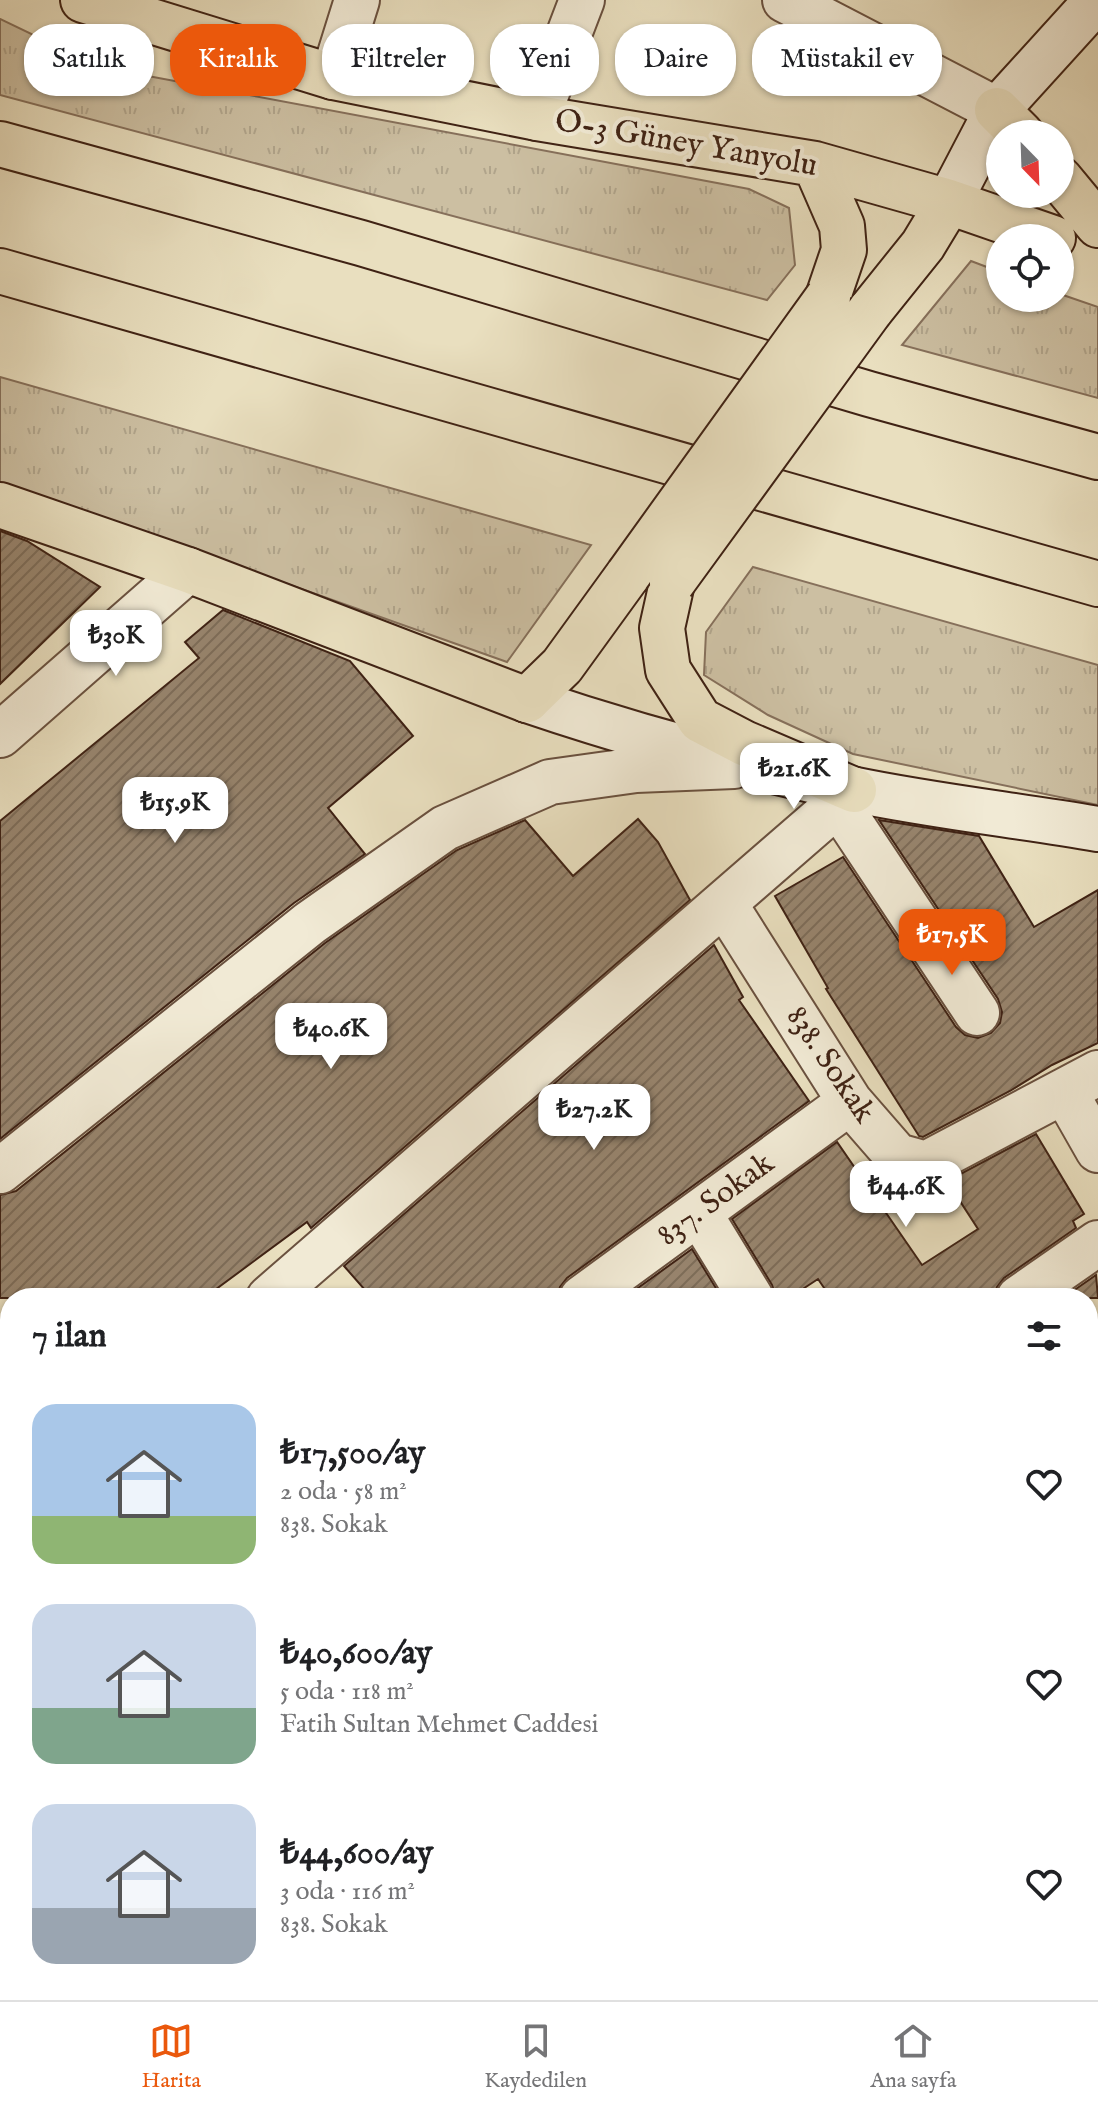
<!DOCTYPE html>
<html lang="tr">
<head>
<meta charset="utf-8">
<style>
  :root { --surface:#fff; --page:#f2f2f2; --text:#202124; --muted:#757577; --line:#e0e0e0; --accent:#ea580c }
  body { margin:0; font-family:"IM FELL English",serif; background:var(--page); color:var(--text); height:100vh; display:flex; flex-direction:column; font-size:30px; white-space:nowrap }
  * { box-sizing:border-box; margin:0 }
  p { font-size:26px; color:var(--muted) }
  .icon { flex:none; width:44px; height:44px; fill:none; stroke:currentColor; stroke-width:2; stroke-linecap:round; stroke-linejoin:round }
  .map { position:relative; flex:1; overflow:hidden }
  .side { position:absolute; left:0px; top:1288px; width:1098px; height:712px; display:flex; flex-direction:column; background:var(--surface); border-radius:32px 32px 0 0; box-shadow:0 2px 6px #0004 }
  .side>* { flex:none }
  .guide { position:absolute; left:24px; top:24px; width:1050px; height:72px; display:flex; gap:16px }
  .needle { width:52px; rotate:157deg }
  .buttons { position:absolute; left:986px; top:120px; display:grid; gap:16px }
  .buttons a { display:grid; place-items:center; width:88px; height:88px; border-radius:50%; background:var(--surface); box-shadow:0 2px 6px #0004; font-size:40px }
  .price { position:absolute; translate:-50% -68px; padding:0 18px; border-radius:16px; background:#fff; color:#222; font-size:26px; line-height:52px; filter:drop-shadow(0 2px 4px #0008) }
  .price::after { content:''; position:absolute; left:50%; top:48px; width:24px; height:18px; margin-left:-12px; background:inherit; clip-path:polygon(0 0,100% 0,50% 100%) }
  .price.selected { background:var(--accent); color:#fff }
  ul { padding:0; list-style:none }
  li { display:flex; align-items:center; gap:24px; height:200px; padding:0 32px }
  li span { display:grid; place-items:center; flex:none; width:224px; height:160px; border-radius:24px; color:#555 }
  li>.icon { margin-inline-start:auto }
  span .icon { width:96px; height:96px; fill:#fffc; stroke-width:1 }
  li b { font-size:34px }
  h2 { display:flex; justify-content:space-between; align-items:center; height:96px; padding:0 32px; font-size:34px }
  .tag { padding:0 28px; border-radius:32px; background:var(--surface); box-shadow:0 2px 6px #0004; font-size:28px; line-height:72px }
  .tag.selected { background:var(--accent); color:#fff }
  .dock { display:flex; justify-content:space-around; align-items:center; height:112px; border-top:2px solid var(--line); background:var(--surface); font-size:22px; color:var(--muted) }
  .dock a { display:grid; justify-items:center; gap:4px }
  .dock .selected { color:var(--accent) }
  .map>svg:first-child { display:block }
</style>
</head>
<body>
<div class="map">
<svg width="1098" height="2000" viewBox="0 0 1098 2000">
  <defs>
    <pattern id="grass-tufts" width="24" height="20" patternUnits="userSpaceOnUse" patternTransform="scale(2)"><rect width="24" height="20" fill="#ccbfa2"/><path d="M3 7l-1-3M5 7V3M7 7l1-3M15 17l-1-3M17 17v-4M19 17l1-3" fill="none" stroke="#b0a48b"/></pattern>
    <pattern id="building-hatch" width="6" height="6" patternUnits="userSpaceOnUse" patternTransform="scale(2)"><rect width="6" height="6" fill="#97846d"/><path d="M-1 1l2-2M0 6l6-6M5 7l2-2" fill="none" stroke="#7d6c58"/></pattern>
  </defs>
  <rect width="100%" height="100%" fill="#e9dfbf"/>
  <filter id="stains"><feTurbulence type="fractalNoise" baseFrequency=".0025" numOctaves="4"/><feColorMatrix values="0 0 0 0 .2 0 0 0 0 .09 0 0 0 0 .02 0 0 0 .5 -.17"/></filter>
  <radialGradient id="worn" r=".72"><stop offset=".6" stop-color="#630" stop-opacity="0"/><stop offset="1" stop-color="#630" stop-opacity=".3"/></radialGradient>
  <path fill="url(#grass-tufts)" stroke="#86705b" stroke-width="2" d="M0 19 100 67 749 189 789 208 795 265 767 300 0 95Z
    M971 261 1000 272V298H1060V294L1098 307V398L902 345Z
    M0 377 591 545 507 662 0 482Z
    M753 567 1098 665V805L853 754 768 715 704 675 706 632Z"/>
  <path fill="url(#building-hatch)" stroke="#3f2214" stroke-width="2" d="M0 531 27 541 100 587 0 684Z
    M223 610 350 661 413 736 328 808 365 854 294 903 0 1139V821L199 658 185 642Z
    M638 819 658 842 690 900 311 1228 307 1222 204 1298H0V1195L16 1191 325 943 457 850 525 820 573 876Z
    M879 820 979 836 1034 927 1098 890V1043L1052 1065 1010 1091 923 1137 919 1136 826 989 828 988 775 896 843 857 956 1027 965 1035 978 1038 991 1033 1000 1023 1002 1012 998 999Z
    M714 945 743 997 739 1000 809 1101 567 1278 560 1287 557 1298H372L344 1266Z
    M1036 1134 1084 1214 1073 1221 1076 1228 1004 1278 997 1287 994 1298H831L818 1279 789 1298H776L772 1285 732 1219 837 1142 922 1265 978 1229 947 1181Z
    M692 1249 722 1298H624Z
    M1096 1275 1098 1298H1063Z"/>
  <g fill="none" stroke-linecap="round" stroke-linejoin="round">
    <g stroke="#6a513f" stroke-width="48">
      <path id="street" d="M785 0 997 110
        M333 77 357 0
        M537 118 582 0
        M0 735 188 570
        M838 804 977 1013
        M724 903 850 1102 897 1156 926 1164 1098 1073
        M1065 1092 1098 1150
        M0 1171 310 923 445 828 550 782 636 770 734 766
        M699 1213 751 1298
        M269 1298 854 790
        M582 1298 850 1102
        M1019 1298 1098 1243
        M1088 1538 1098 1534
        M1088 1796 1098 1792
        M0 1818H10
        M0 1982H10
        M271 1990 274 2000
        M659 2000 679 1990"/>
    </g>
    <g stroke="#3f2214" stroke-width="48">
      <path id="secondary" d="M949 202 997 110 1097 0
        M527 700C633 736 741 765 851 789 932 806 1016 815 1098 829
        M0 1434 10 1443
        M577 1990 585 2000"/>
    </g>
    <g stroke="#3f2214" stroke-width="48">
      <path id="primary" d="M83 0 333 77 537 118 815 164 949 202 1053 238
        M997 110 1021 134
        M815 164 842 226 844 250 828 297
        M1060 179 1098 225
        M870 311 923 245 949 202
        M672 583 662 628 668 670 700 720 744 743 854 790
        M527 700 562 666 628 575"/>
    </g>
    <g stroke="#3f2214" stroke-width="48">
      <path id="highway" d="M0 144 361 243 869 394 1098 457
        M0 271 1098 584
        M0 505 188 570 527 700"/>
    </g>
    <use href="#street" stroke="#f1ead5" stroke-width="44"/>
    <use href="#secondary" stroke="#f1ead5" stroke-width="44"/>
    <use href="#primary" stroke="#e9dfbf" stroke-width="44"/>
    <use href="#highway" stroke="#e9dfbf" stroke-width="44"/>
    <g stroke="#3f2214" stroke-width="48" stroke-linecap="butt">
      <path id="primary-bridge" d="M628 575 828 297
        M672 583 870 311"/>
    </g>
    <use href="#primary-bridge" stroke="#e9dfbf" stroke-width="44"/>
  </g>
  <g text-anchor="middle" dominant-baseline="central" stroke-width="8" stroke-linejoin="round" paint-order="stroke">
    <g font-size="32" fill="#3f2214" stroke="#f1ead5">
      <text transform="translate(686 144) rotate(10)">O-3 Güney Yanyolu</text>
      <text transform="translate(830 1065) rotate(56)">838. Sokak</text>
      <text transform="translate(716 1200) rotate(-36)">837. Sokak</text>
    </g>
  </g>
  <rect width="100%" height="100%" filter="url(#stains)"/>
  <rect width="100%" height="100%" fill="url(#worn)"/>
</svg>
<div class="buttons">
<a><svg class="needle" viewBox="-14 -14 28 28"><path d="M0-13l5 13h-10z" fill="#e53935"/><path d="M0 13l5-13h-10z" fill="#757577"/></svg></a>
<a><svg class="icon" aria-label="locate" viewBox="0 0 24 24"><circle cx="12" cy="12" r="6"/><path d="M12 2v4M12 18v4M2 12h4M18 12h4"/></svg></a>
</div>
<b class="price" style="left:116px;top:678px">₺30K</b>
<b class="price" style="left:794px;top:811px">₺21.6K</b>
<b class="price" style="left:175px;top:845px">₺15.9K</b>
<b class="price selected" style="left:952px;top:977px">₺17.5K</b>
<b class="price" style="left:331px;top:1071px">₺40.6K</b>
<b class="price" style="left:594px;top:1152px">₺27.2K</b>
<b class="price" style="left:906px;top:1229px">₺44.6K</b>
<div class="guide">
<a class="tag">Satılık</a>
<a class="tag selected">Kiralık</a>
<a class="tag">Filtreler</a>
<a class="tag">Yeni</a>
<a class="tag">Daire</a>
<a class="tag">Müstakil ev</a>
</div>
<section class="side">
<h2>7 ilan<svg class="icon" aria-label="filters" viewBox="0 0 24 24"><path d="M4 7h16M4 17h16"/><circle cx="9" cy="7" r="2"/><circle cx="15" cy="17" r="2"/></svg></h2>
<ul>
<li><span style="background:linear-gradient(#a9c7e8 70%,#8fb573 0)"><svg class="icon" aria-label="home" viewBox="0 0 24 24"><path d="M3 11l9-7 9 7M6 9v11h12V9"/></svg></span><div><b>₺17,500/ay</b><p>2 oda · 58 m²</p><p>838. Sokak</p></div><svg class="icon" aria-label="heart" viewBox="0 0 24 24"><path d="M12 20l-8-8c-3-5 5-10 8-4 3-6 11-1 8 4z"/></svg></li>
<li><span style="background:linear-gradient(#c9d6e8 65%,#7fa58c 0)"><svg class="icon" aria-label="home" viewBox="0 0 24 24"><path d="M3 11l9-7 9 7M6 9v11h12V9"/></svg></span><div><b>₺40,600/ay</b><p>5 oda · 118 m²</p><p>Fatih Sultan Mehmet Caddesi</p></div><svg class="icon" aria-label="heart" viewBox="0 0 24 24"><path d="M12 20l-8-8c-3-5 5-10 8-4 3-6 11-1 8 4z"/></svg></li>
<li><span style="background:linear-gradient(#c9d6e8 65%,#9aa5b1 0)"><svg class="icon" aria-label="home" viewBox="0 0 24 24"><path d="M3 11l9-7 9 7M6 9v11h12V9"/></svg></span><div><b>₺44,600/ay</b><p>3 oda · 116 m²</p><p>838. Sokak</p></div><svg class="icon" aria-label="heart" viewBox="0 0 24 24"><path d="M12 20l-8-8c-3-5 5-10 8-4 3-6 11-1 8 4z"/></svg></li>
</ul>
</section>
</div>
<nav class="dock">
<a class="selected"><svg class="icon" aria-label="map" viewBox="0 0 24 24"><path d="M3 6l6-2 6 2 6-2v14l-6 2-6-2-6 2zM9 4v14M15 6v14"/></svg>Harita</a>
<a><svg class="icon" aria-label="saved" viewBox="0 0 24 24"><path d="M7 4h10v16l-5-4-5 4z"/></svg>Kaydedilen</a>
<a><svg class="icon" aria-label="home" viewBox="0 0 24 24"><path d="M3 11l9-7 9 7M6 9v11h12V9"/></svg>Ana sayfa</a>
</nav>
</body>
</html>
